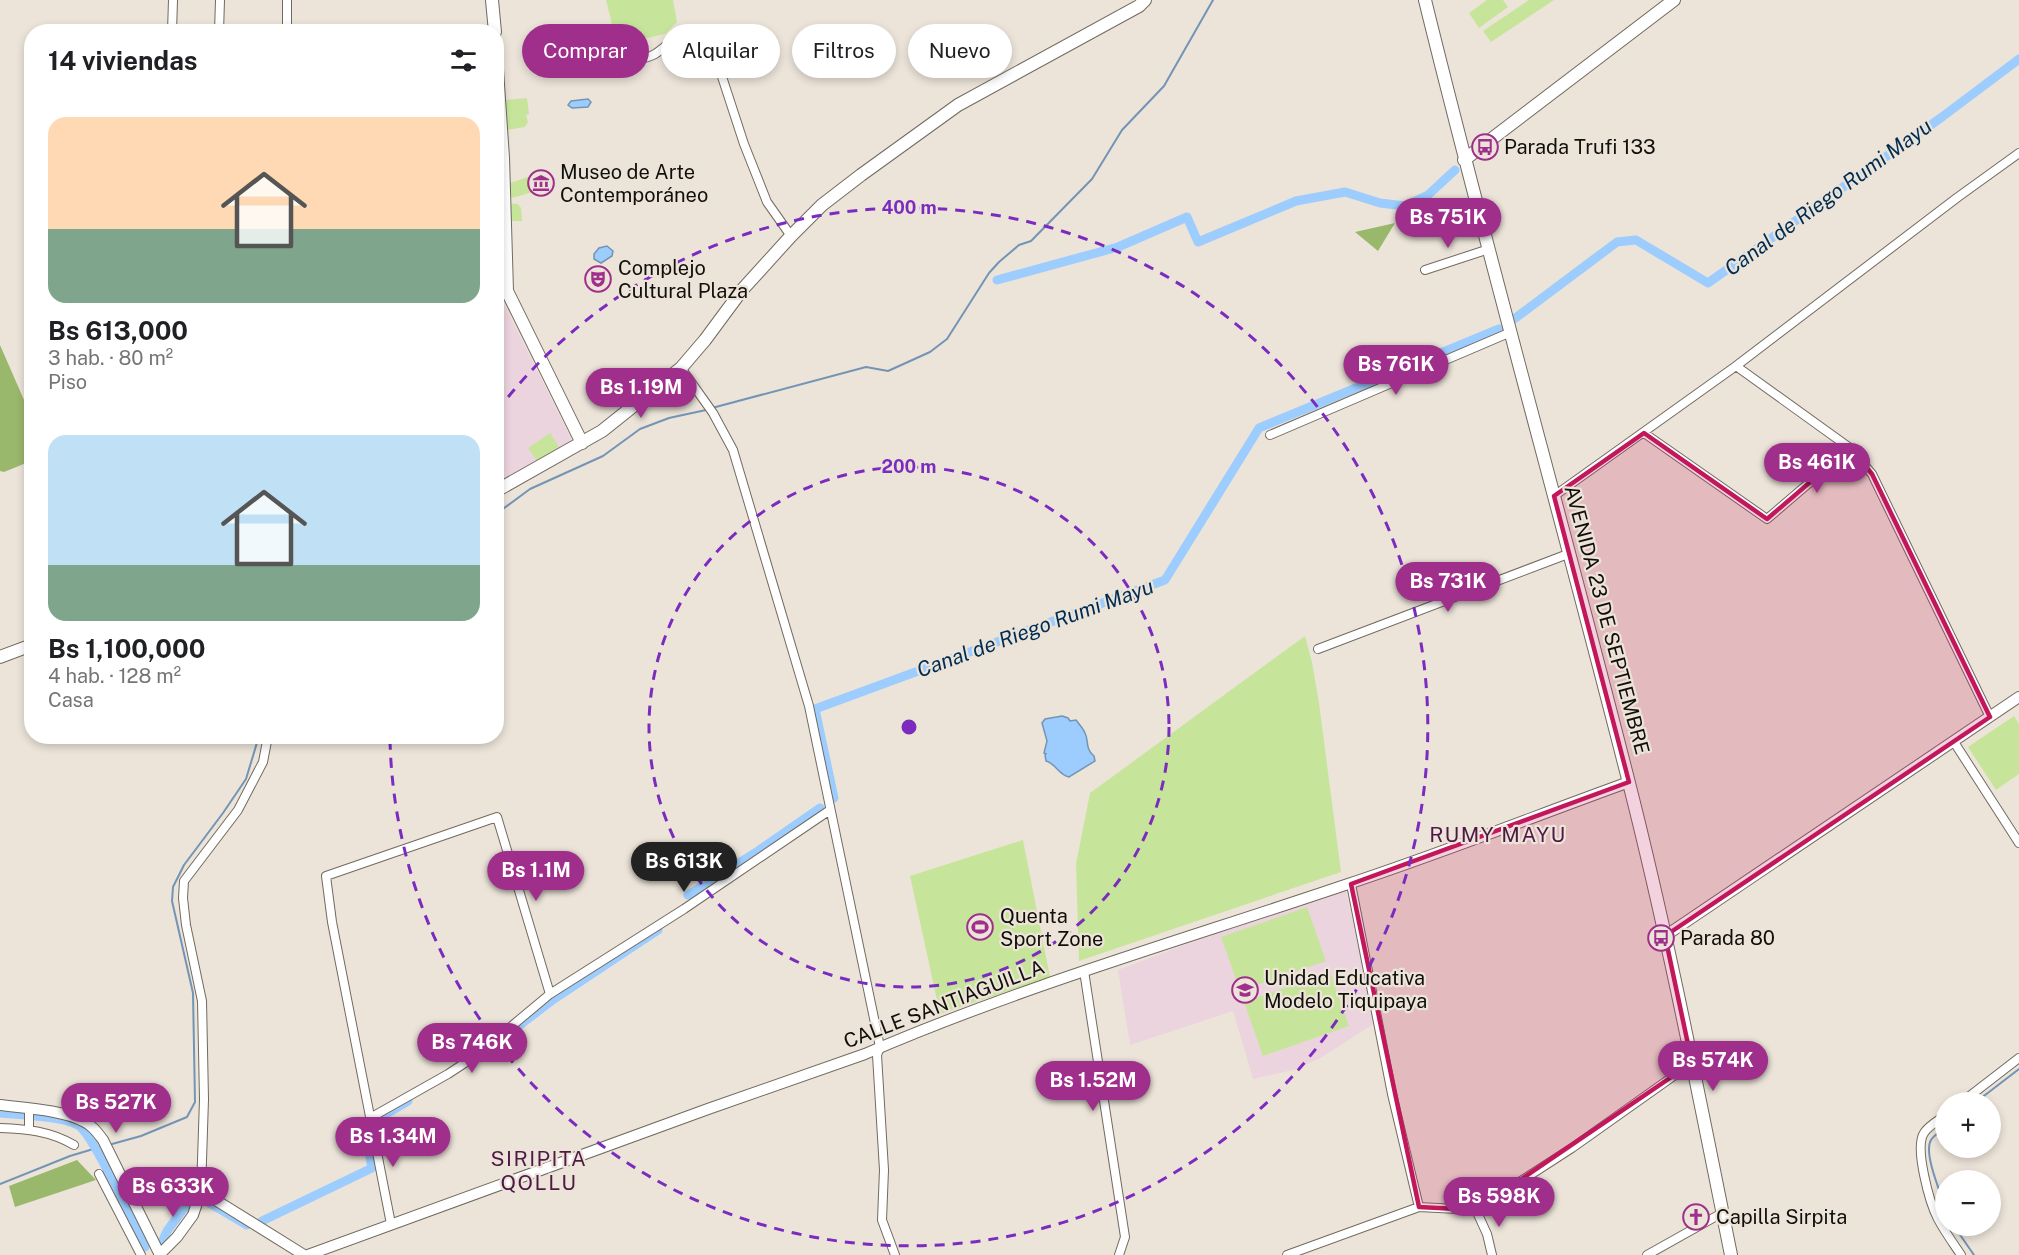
<!DOCTYPE html>
<html lang="es">
<head>
<meta charset="utf-8">
<style>
  :root { --surface:#fff; --page:#f2f2f2; --text:#202124; --muted:#757577; --accent:#a02f8c }
  body { margin:0; font-family:"Public Sans",sans-serif; background:var(--page); color:var(--text); height:100vh; display:flex; flex-direction:column; font-size:22px; white-space:nowrap }
  * { box-sizing:border-box; margin:0 }
  p { font-size:20px; color:var(--muted) }
  .icon { flex:none; width:33px; height:33px; fill:none; stroke:currentColor; stroke-width:2; stroke-linecap:round; stroke-linejoin:round }
  .map { position:relative; flex:1; overflow:hidden }
  .side { position:absolute; left:24px; top:24px; width:480px; height:720px; display:flex; flex-direction:column; background:var(--surface); border-radius:24px; box-shadow:0 3px 9px #0003 }
  .side>* { flex:none }
  .hud { position:absolute; left:522px; top:24px; width:570px; height:54px; display:flex; gap:12px }
  .tools { position:absolute; left:1935px; top:1092px; display:grid; gap:12px }
  .tools a { display:grid; place-items:center; width:66px; height:66px; border-radius:50%; background:var(--surface); box-shadow:0 3px 9px #0003; font-size:30px }
  .price { position:absolute; translate:-50% -51px; padding:0 14px; border-radius:21px; background:var(--accent); color:#fff; font-size:20px; line-height:39px; filter:drop-shadow(0 2px 3px #0008) }
  .price::after { content:''; position:absolute; left:50%; top:36px; width:18px; height:14px; margin-left:-9px; background:inherit; clip-path:polygon(0 0,100% 0,50% 100%) }
  .price.selected { background:#222; color:#fff }
  ul { padding:0; list-style:none }
  li { display:grid; align-content:center; gap:12px; height:318px; padding:0 24px }
  li span { display:grid; place-items:center; height:186px; border-radius:18px; color:#555 }
  li>.icon { margin-inline-start:auto }
  span .icon { width:108px; height:108px; fill:#fffc; stroke-width:1 }
  li b { font-size:26px }
  h2 { display:flex; justify-content:space-between; align-items:center; height:72px; padding:0 24px; font-size:26px }
  .tag { padding:0 21px; border-radius:27px; background:var(--surface); box-shadow:0 3px 9px #0003; font-size:21px; line-height:54px }
  .tag.selected { background:var(--accent); color:#fff }
  .map>svg:first-child { display:block }
</style>
</head>
<body>
<div class="map">
<svg width="2019" height="1255" viewBox="0 0 2019 1255">
  <rect width="100%" height="100%" fill="#ece4d9"/>
  <path fill="#ecd4de" d="M499 241 498 296 502 300 571 438 569 445 497 486 496 243Z
    M1346 890 1375 1023 1324 1056 1297 1069 1253 1079 1233 1011 1130 1045 1118 970 1184 945Z"/>
  <path fill="#c7e59a" d="M606 0H673L677 22 665 34 617 45Z
    M1487 0H1503L1508 7 1479 28 1469 13Z
    M1529 0H1554L1491 42 1483 31Z
    M527 98 529 114 526 115 528 122 525 127 507 130 505 100Z
    M528 177 533 192 508 199 507 184Z
    M508 203 518 204 521 208 522 221H508Z
    M550 433 559 447 537 461 528 448Z
    M1305 636 1312 662 1319 703 1341 872 1079 961 1076 864 1090 793Z
    M2014 716 2019 724V774L1996 790 1968 747Z
    M1023 840 1050 977 940 1014 910 876Z
    M1307 907 1326 961 1240 991 1221 937Z
    M1330 972 1349 1026 1263 1056 1244 1002Z"/>
  <path fill="#9ab86b" d="M1395 223 1378 251 1355 232Z
    M0 345 31 416V461L4 472 0 471Z
    M77 1160 96 1180 15 1207 9 1186Z"/>
  <path fill="#9ccdfe" stroke="#7394b5" stroke-width="1.5" d="M588 99 591 102 588 107 572 108 568 105 571 101Z
    M607 246 613 251 612 256 601 263 594 259V254L599 248Z
    M1062 716 1068 718 1070 721 1076 720C1079 724 1083 728 1085 733 1089 741 1085 749 1094 756L1095 761 1069 777C1059 775 1055 763 1046 761L1045 755 1046 754 1044 753 1047 741 1042 723 1045 719Z"/>
  <g fill="none" stroke-linecap="round" stroke-linejoin="round">
    <path stroke="#7394b5" stroke-width="2" d="M712 408 866 367 888 371 930 352 947 339 989 273 999 262 1019 245 1031 241 1092 179 1122 130 1164 86 1213 0
      M496 514 530 489 603 456 640 429 669 418 706 410
      M1976 1102 2019 1069
      M1946 1127C1941 1131 1934 1135 1931 1140 1923 1153 1941 1194 1946 1209
      M112 1144 141 1136 187 1117 195 1102 193 993 172 901 173 887 184 865 223 813 246 779 259 736
      M0 1184 70 1156 100 1147
      M1954 1226 1974 1255"/>
    <path stroke="#9ccdfe" stroke-width="9" d="M997 280 1118 247 1187 217 1198 242 1296 201 1345 192 1380 203 1405 206 1428 195 1455 170
      M1514 319 1617 242 1636 240 1708 283 1942 117 2019 59
      M834 798 815 709 1165 580 1259 428 1499 329
      M688 895 758 851 820 808
      M500 1040 554 999 658 930
      M0 1113C19 1115 62 1116 78 1125 94 1135 134 1225 145 1247
      M374 1121 408 1101
      M208 1202 247 1225
      M262 1221 372 1168 364 1125
      M162 1242 167 1231 190 1200"/>
    <g stroke="#716a60" stroke-width="10">
      <path id="minor" d="M287 0V32
        M172 32 173 0
        M219 32 220 0
        M623 63C633 60 647 59 655 54 674 42 680 26 705 33L710 40 744 144 767 202 791 236
        M1425 270 1489 249
        M1736 366 1850 448 1872 474 1990 717
        M681 368 713 413 733 450 809 706 880 1047 877 1055 884 1170 882 1220 895 1255
        M1644 433 1767 519 1850 448
        M1270 435 1511 332
        M1554 496 1736 366 1958 197 2019 153
        M1318 649 1568 554
        M1954 742 2019 843
        M1351 884 1392 1094 1419 1207
        M1084 971 1125 1237 1119 1255
        M1962 1102 2019 1058
        M1946 1115C1939 1120 1928 1126 1924 1133 1914 1148 1930 1204 1938 1219 1945 1232 1953 1243 1961 1255
        M370 1118 448 1074 477 1055 550 994 684 909 830 810
        M0 1128C27 1129 50 1131 74 1145
        M29 1129V1108
        M99 1174 141 1255
        M201 1191 204 1099 202 1001 186 925 183 898 184 881 238 810 263 762 268 736
        M1476 1210 1572 1148 1692 1063
        M1476 1210 1487 1234 1492 1255
        M391 1224 332 922 326 876 497 817 550 994
        M1287 1255 1419 1207 1476 1210
        M1647 1255 1722 1213"/>
    </g>
    <g stroke="#716a60" stroke-width="12">
      <path id="tertiary" d="M1665 936 2019 697
        M0 1105C23 1108 63 1110 83 1121 92 1125 97 1132 103 1140L160 1255
        M159 1255 177 1237 193 1215 201 1191 304 1255
        M308 1255 708 1109 865 1054C1022 986 1186 939 1348 884 1442 853 1535 816 1629 782"/>
    </g>
    <g stroke="#716a60" stroke-width="14">
      <path id="secondary" d="M492 0 495 32
        M1425 0C1489 261 1562 519 1628 779 1668 936 1699 1096 1731 1255
        M496 55 503 158 507 291 582 443
        M1464 160 1674 0
        M496 491 602 431 681 368 705 340 742 290 791 236 822 205 861 175 958 105 1139 6 1145 0
        M0 657 32 645"/>
    </g>
    <use href="#minor" stroke="#fff" stroke-width="8"/>
    <use href="#tertiary" stroke="#fff" stroke-width="10"/>
    <use href="#secondary" stroke="#fff" stroke-width="12"/>
  </g>
  <path fill="#c2185b" fill-opacity="0.2" stroke="#c2185b" stroke-width="4.5" stroke-linejoin="round" d="M1644 433 1767 519 1850 448 1872 474 1990 717 1665 936 1692 1063 1476 1210 1419 1207 1351 884 1629 782 1554 496Z"/>
  <g fill="none" stroke="#7b2cbf" stroke-width="3" stroke-dasharray="10 8">
    <circle cx="909" cy="727" r="260"/>
    <path d="M497 411A519 519 0 1 1 390 741"/>
  </g>
  <defs>
    <g id="bus-ring" transform="scale(1.35)"><circle r="9.5" fill="#ece4d9" stroke="#a02f8c" stroke-width="1.5"/><path d="M-5-6H5V4H4V6H2V4H-2V6H-4V4H-5ZM-3.5-4V0h7V-4ZM-3.5 1.2v1.5H-2V1.2ZM2 1.2v1.5H3.5V1.2Z" fill="#a02f8c"/></g>
    <g id="museum-ring" transform="scale(1.35)"><circle r="9.5" fill="#ece4d9" stroke="#a02f8c" stroke-width="1.5"/><path d="M0-6L6-3V-2H-6V-3ZM-5-1h2V3h-2ZM-1-1h2V3h-2ZM3-1h2V3H3ZM-6 4H6V6H-6Z" fill="#a02f8c"/></g>
    <g id="theatre-ring" transform="scale(1.35)"><circle r="9.5" fill="#ece4d9" stroke="#a02f8c" stroke-width="1.5"/><path d="M-5-5.5Q0-4 5-5.5V0Q5 5 0 6Q-5 5-5 0ZM-3.3-2.5H-1v1.5H-3.3ZM1-2.5H3.3v1.5H1ZM-2.8 1Q0 5.5 2.8 1Z" fill="#a02f8c"/></g>
    <g id="stadium-ring" transform="scale(1.35)"><circle r="9.5" fill="#ece4d9" stroke="#a02f8c" stroke-width="1.5"/><path d="M0-5a6.5 5 0 1 0 0 10a6.5 5 0 1 0 0-10ZM-3.5-1.8h7v3.6h-7Z" fill="#a02f8c"/></g>
    <g id="school-ring" transform="scale(1.35)"><circle r="9.5" fill="#ece4d9" stroke="#a02f8c" stroke-width="1.5"/><path d="M0-5L7-2L0 1L-7-2ZM-4 1L0 2.5L4 1V4Q0 6-4 4Z" fill="#a02f8c"/></g>
    <g id="church-ring" transform="scale(1.35)"><circle r="9.5" fill="#ece4d9" stroke="#a02f8c" stroke-width="1.5"/><path d="M-1.2-6h2.4v3.5h3.3v2.4h-3.3V6h-2.4V-.1h-3.3v-2.4h3.3Z" fill="#a02f8c"/></g>
  </defs>
  <g fill-rule="evenodd">
    <use href="#bus-ring" x="1485" y="147"/>
    <use href="#museum-ring" x="541" y="183"/>
    <use href="#theatre-ring" x="598" y="279"/>
    <use href="#stadium-ring" x="980" y="927"/>
    <use href="#bus-ring" x="1661" y="938"/>
    <use href="#school-ring" x="1245" y="990"/>
    <use href="#church-ring" x="1696" y="1217"/>
  </g>
  <g text-anchor="middle" dominant-baseline="central" stroke-width="4.5" stroke-linejoin="round" paint-order="stroke">
    <g font-size="20" fill="#120f0b" stroke="#ece4d9" text-anchor="start">
      <text x="1504" y="147">Parada Trufi 133</text>
      <text x="560" y="172">Museo de Arte<tspan x="560" dy="23">Contemporáneo</tspan></text>
      <text x="618" y="268">Complejo<tspan x="618" dy="23">Cultural Plaza</tspan></text>
      <text x="1000" y="916">Quenta<tspan x="1000" dy="23">Sport Zone</tspan></text>
      <text x="1680" y="938">Parada 80</text>
      <text x="1264" y="978">Unidad Educativa<tspan x="1264" dy="23">Modelo Tiquipaya</tspan></text>
      <text x="1716" y="1217">Capilla Sirpita</text>
    </g>
    <g font-size="20" fill="#120f0b" stroke="#ece4d9">
      <text transform="translate(1607 620) rotate(75)">AVENIDA 23 DE SEPTIEMBRE</text>
      <text transform="translate(944 1004) rotate(-21)">CALLE SANTIAGUILLA</text>
    </g>
    <g font-size="21" font-style="italic" fill="#002c52" stroke="#ece4d9">
      <text transform="translate(1828 197) rotate(-36)">Canal de Riego Rumi Mayu</text>
      <text transform="translate(1035 628) rotate(-20)">Canal de Riego Rumi Mayu</text>
    </g>
    <g font-size="21" letter-spacing="1.5" fill="#4f1945" stroke="#ece4d9">
      <text x="1498" y="834">RUMY MAYU</text>
      <text x="539" y="1158">SIRIPITA<tspan x="539" dy="24">QOLLU</tspan></text>
    </g>
  </g>
  <circle cx="909" cy="727" r="9" fill="#7b2cbf" stroke="#ece4d9" stroke-width="3"/>
  <g font-size="18" text-anchor="middle" font-weight="bold" fill="#7b2cbf" stroke="#ece4d9" stroke-width="4.5" stroke-linejoin="round" paint-order="stroke">
    <text x="909" y="214">400 m</text>
    <text x="909" y="473">200 m</text>
  </g>
</svg>
<div class="tools">
<a>+</a>
<a>−</a>
</div>
<b class="price" style="left:1448px;top:249px">Bs 751K</b>
<b class="price" style="left:1396px;top:396px">Bs 761K</b>
<b class="price" style="left:641px;top:419px">Bs 1.19M</b>
<b class="price" style="left:1817px;top:494px">Bs 461K</b>
<b class="price" style="left:1448px;top:613px">Bs 731K</b>
<b class="price selected" style="left:684px;top:893px">Bs 613K</b>
<b class="price" style="left:536px;top:902px">Bs 1.1M</b>
<b class="price" style="left:472px;top:1074px">Bs 746K</b>
<b class="price" style="left:1713px;top:1092px">Bs 574K</b>
<b class="price" style="left:1093px;top:1112px">Bs 1.52M</b>
<b class="price" style="left:116px;top:1134px">Bs 527K</b>
<b class="price" style="left:393px;top:1168px">Bs 1.34M</b>
<b class="price" style="left:173px;top:1218px">Bs 633K</b>
<b class="price" style="left:1499px;top:1228px">Bs 598K</b>
<div class="hud">
<a class="tag selected">Comprar</a>
<a class="tag">Alquilar</a>
<a class="tag">Filtros</a>
<a class="tag">Nuevo</a>
</div>
<section class="side">
<h2>14 viviendas<svg class="icon" aria-label="filters" viewBox="0 0 24 24"><path d="M4 7h16M4 17h16"/><circle cx="9" cy="7" r="2"/><circle cx="15" cy="17" r="2"/></svg></h2>
<ul>
<li><span style="background:linear-gradient(#ffd9b3 60%,#7fa58c 0)"><svg class="icon" aria-label="home" viewBox="0 0 24 24"><path d="M3 11l9-7 9 7M6 9v11h12V9"/></svg></span><div><b>Bs 613,000</b><p>3 hab. · 80 m²</p><p>Piso</p></div></li>
<li><span style="background:linear-gradient(#bfe0f5 70%,#7fa58c 0)"><svg class="icon" aria-label="home" viewBox="0 0 24 24"><path d="M3 11l9-7 9 7M6 9v11h12V9"/></svg></span><div><b>Bs 1,100,000</b><p>4 hab. · 128 m²</p><p>Casa</p></div></li>
</ul>
</section>
</div>
</body>
</html>
